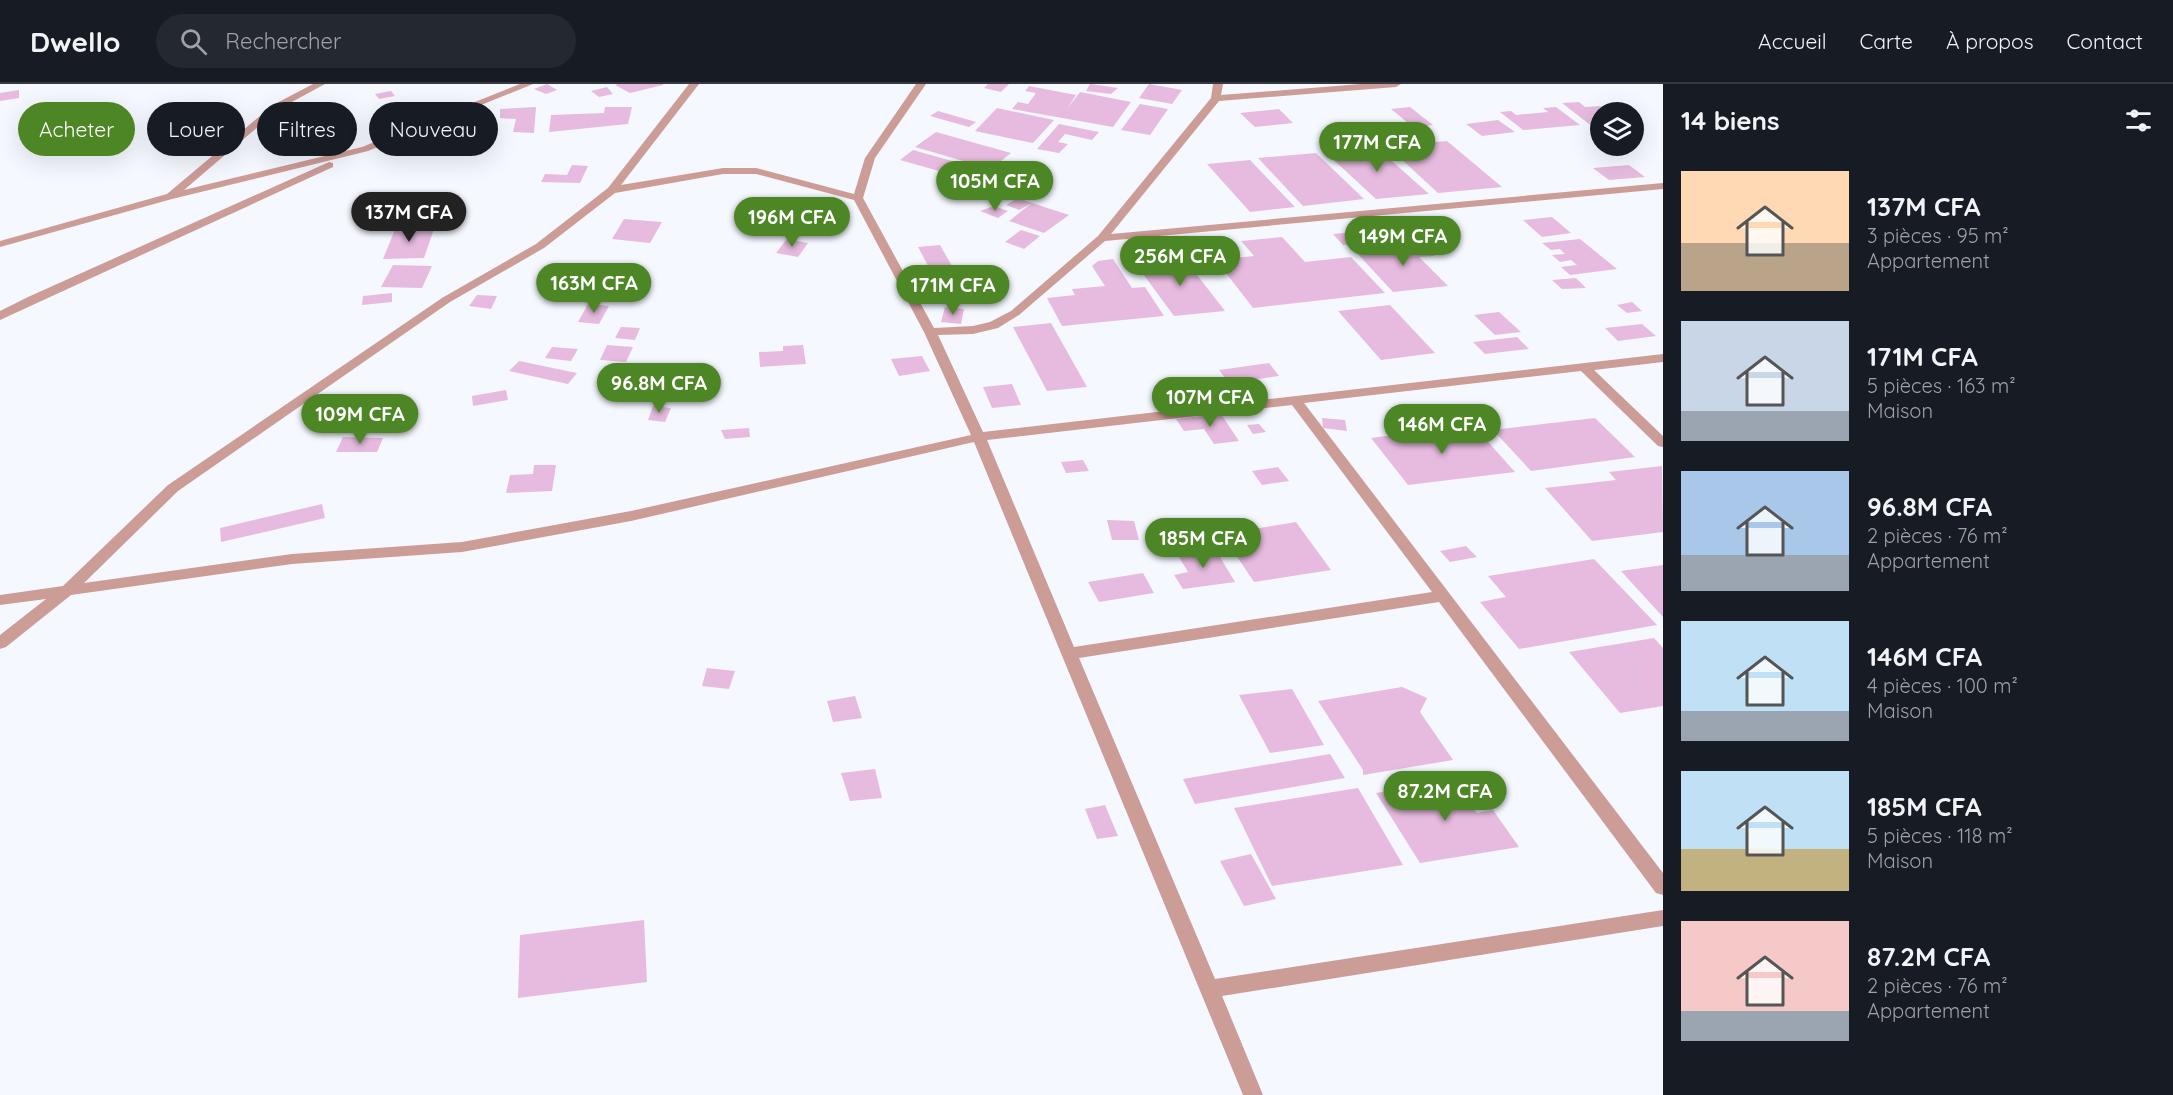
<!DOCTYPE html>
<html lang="fr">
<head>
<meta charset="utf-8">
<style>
  :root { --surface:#171b24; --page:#242831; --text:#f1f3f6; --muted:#9ea1a6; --line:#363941; --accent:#4d8725 }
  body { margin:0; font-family:Quicksand,sans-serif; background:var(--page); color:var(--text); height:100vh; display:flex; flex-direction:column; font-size:22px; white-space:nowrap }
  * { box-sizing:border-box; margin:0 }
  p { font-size:20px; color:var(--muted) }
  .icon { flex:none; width:33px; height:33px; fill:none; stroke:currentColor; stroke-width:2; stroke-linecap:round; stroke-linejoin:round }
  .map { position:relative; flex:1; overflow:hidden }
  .sheet { display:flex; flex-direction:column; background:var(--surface); width:510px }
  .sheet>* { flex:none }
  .hud { position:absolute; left:18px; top:18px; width:570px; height:54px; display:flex; gap:12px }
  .fabs { position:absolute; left:1590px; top:18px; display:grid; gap:12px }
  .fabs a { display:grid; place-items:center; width:54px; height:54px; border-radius:50%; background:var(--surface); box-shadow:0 6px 24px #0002; font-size:30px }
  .price { position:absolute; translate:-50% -51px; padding:0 14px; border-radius:21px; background:var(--accent); color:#fff; font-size:20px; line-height:39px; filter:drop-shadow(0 2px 3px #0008) }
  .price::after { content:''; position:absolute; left:50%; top:36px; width:18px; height:14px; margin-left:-9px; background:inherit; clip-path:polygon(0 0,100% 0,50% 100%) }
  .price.active { background:#222; color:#fff }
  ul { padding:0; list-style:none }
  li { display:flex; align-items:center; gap:18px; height:150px; padding:0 18px }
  li span { display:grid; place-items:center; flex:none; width:168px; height:120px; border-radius:0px; color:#555 }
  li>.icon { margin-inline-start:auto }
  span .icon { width:72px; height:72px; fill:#fffc; stroke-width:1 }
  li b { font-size:26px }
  h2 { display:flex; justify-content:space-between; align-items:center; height:72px; padding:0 18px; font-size:26px }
  .pill { padding:0 21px; border-radius:27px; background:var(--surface); box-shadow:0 6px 24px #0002; font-size:21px; line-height:54px }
  .pill.active { background:var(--accent); color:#fff }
  header { display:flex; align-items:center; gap:36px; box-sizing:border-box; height:84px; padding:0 30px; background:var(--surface); border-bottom:2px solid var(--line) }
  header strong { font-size:28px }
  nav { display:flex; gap:33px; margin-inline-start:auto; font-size:21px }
  .search { width:420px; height:54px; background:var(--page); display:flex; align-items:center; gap:15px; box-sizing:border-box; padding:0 21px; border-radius:33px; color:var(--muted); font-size:22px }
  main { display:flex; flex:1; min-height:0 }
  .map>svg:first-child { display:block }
</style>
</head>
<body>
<header>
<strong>Dwello</strong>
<div class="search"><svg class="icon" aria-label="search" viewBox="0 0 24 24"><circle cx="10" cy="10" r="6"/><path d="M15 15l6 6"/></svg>Rechercher</div>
<nav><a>Accueil</a><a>Carte</a><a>À propos</a><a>Contact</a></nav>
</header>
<main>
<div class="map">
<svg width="1663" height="1011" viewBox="0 0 1663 1011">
  <rect width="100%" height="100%" fill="#f5f8ff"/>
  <path fill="#e6bbdf" d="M547 0 557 6 546 10 534 5Z
    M618 0H663V1L630 9 615 1Z
    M988 0H1009L1001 8 984 4Z
    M1090 0H1091L1118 4 1111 10 1086 7Z
    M1149 0 1182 6 1172 20 1139 14Z
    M1029 2 1076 11 1067 25 1080 8 1131 18 1113 43 1012 25 1018 18 1028 20 1036 9 1025 7Z
    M607 3 613 10 599 13 591 7Z
    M19 6V14L0 17V9Z
    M391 7 395 12 379 15 375 10Z
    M1579 18 1585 23 1601 22 1610 28H1600V39L1589 40 1562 19Z
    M1140 20 1168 25 1150 51 1121 46Z
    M536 23 534 49 513 48 516 35 500 34V25Z
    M605 23H632L628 40 549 48 551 31 604 29Z
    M1410 23 1433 41 1413 43 1391 25Z
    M1556 23 1580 41 1523 46 1500 28 1511 27 1516 31 1548 28 1543 24Z
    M997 24 1054 36 1033 59 975 47Z
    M1279 25 1293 39 1255 43 1240 29Z
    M938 27 976 38 969 43 930 32Z
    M342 31 347 37 333 40 330 33Z
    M1498 36 1515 48 1482 52 1466 40Z
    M1059 40 1099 48 1092 56 1065 50 1058 58 1068 60 1059 69 1037 65Z
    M475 46 495 55 469 61 456 53Z
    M936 48 1011 69 991 85 915 63Z
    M1447 57 1502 103 1438 109 1387 62Z
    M1375 62 1429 110 1376 115 1325 68Z
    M913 66 952 77 939 87 900 76Z
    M1316 69 1364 115 1303 122 1258 74Z
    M1250 76 1295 123 1250 128 1207 80Z
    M572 81 588 82 580 99 541 98 545 90 567 91Z
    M1629 81 1645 93 1609 96 1593 84Z
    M1018 114 1032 119 1069 131 1044 149 1009 137 1032 119 1019 126 1006 121Z
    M994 122 1008 127 998 134 980 127Z
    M1552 133 1571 149 1542 153 1523 136Z
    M624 135 662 138 650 159 612 155Z
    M435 142 424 174 383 175 396 143Z
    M1407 143 1418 154 1343 161 1333 150Z
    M1021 146 1040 152 1024 165 1005 158Z
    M1282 153 1305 178 1351 173 1385 209 1253 224 1216 176 1254 172 1241 157Z
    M787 155 808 159 798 173 776 169Z
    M1580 155 1617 185 1570 191 1561 183 1577 181 1571 176 1560 178 1552 171 1565 170 1560 165 1551 166 1542 159Z
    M1423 160 1435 172 1419 173 1448 202 1393 208 1355 167Z
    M940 161 964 203 941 206 918 163Z
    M1184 174 1225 227 1174 232 1135 179Z
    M1113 175 1132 204 1145 203 1164 232 1062 242 1047 214 1075 211 1072 205 1105 202 1092 182 1098 177Z
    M393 181 432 182 422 204 381 203Z
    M1576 194 1586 204 1562 205 1552 196Z
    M392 209V218L362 221 363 212Z
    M477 211 497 212 491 225 469 222Z
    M1632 218 1642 227 1627 229 1617 221Z
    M588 220 609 222 599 240 578 238Z
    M1390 221 1435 269 1381 276 1338 227Z
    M945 223 964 225 961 240 941 238Z
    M1499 228 1521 248 1495 251 1474 231Z
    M1051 239 1087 303 1047 307 1013 243Z
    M1642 240 1656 252 1618 257 1605 244Z
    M621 243 640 244 635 256 615 254Z
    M1517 253 1529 265 1485 270 1473 258Z
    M607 261 633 263 626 278 600 276Z
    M803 261 806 280 760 283 759 268 783 267V262Z
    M552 263 578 265 571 277 545 274Z
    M922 272 930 287 899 292 891 275Z
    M519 277 577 289 568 300 509 287Z
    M1269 279 1279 292 1229 299 1219 286Z
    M1012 300 1021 321 992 324 983 303Z
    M506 306 508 316 473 322 472 312Z
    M653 322 671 324 665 338 648 336Z
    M1221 330 1239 357 1214 360 1204 345 1184 347 1176 335Z
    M1322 334 1345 336 1347 347 1323 344Z
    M1595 334 1635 373 1531 387 1493 346Z
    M1259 340 1266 348 1253 350 1247 341Z
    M1473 341 1515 388 1408 401 1371 354Z
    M749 344 750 353 725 355 721 346Z
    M343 353 383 354 377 368H336Z
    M1083 376 1089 387 1066 389 1061 378Z
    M534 381H556L552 407 506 409 510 391 533 390Z
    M1662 382 1663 448 1592 457 1545 404 1616 396 1609 388Z
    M1278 383 1289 397 1262 401 1252 387Z
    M322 420 325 434 221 458 220 444Z
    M1107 436 1134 437 1139 456H1112Z
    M1296 438 1331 486 1254 498 1222 450Z
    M1466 462 1477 473 1450 478 1440 467Z
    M1214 463 1235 498 1183 505 1174 491 1188 488 1176 468Z
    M1594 475 1657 541 1519 565 1480 518 1506 513 1488 492Z
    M1663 481V533L1621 487Z
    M1143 489 1154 509 1099 518 1088 498Z
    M1654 554 1663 564V622L1620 629 1569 568Z
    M707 584 735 587 729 605 702 602Z
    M1402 603 1427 614 1420 628 1453 676 1363 691V686L1318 617Z
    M1292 605 1324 661 1270 669 1239 611Z
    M855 612 862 634 833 638 827 617Z
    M1330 670 1345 694 1195 720 1183 695Z
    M875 685 882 714 850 717 841 689Z
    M1461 695 1477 713 1469 719 1477 729 1493 726 1519 763 1420 779 1376 709Z
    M1358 704 1403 781 1272 802 1234 724Z
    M1105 721 1118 752 1097 755 1085 725Z
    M1251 770 1276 815 1244 822 1220 777Z
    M644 836 647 898 518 914 520 851Z"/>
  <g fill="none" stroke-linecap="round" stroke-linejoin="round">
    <path fill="#cc9c97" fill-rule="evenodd" d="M313 0H325L279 25 184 106 362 63 520 0H533L368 67 172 115 0 163V157L167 110 273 21Z
      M689 0H699L621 101 723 84H756L854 110 865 74 916 0H926L875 74 863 114 934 244 973 242 990 238 1011 227 1098 152 1211 14 1213 0H1223L1221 11 1361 0H1401L1396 3 1219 17 1111 150 1663 99V105L1105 157 1019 231 998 244 973 250 938 251 983 348 1663 270V278L1594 286 1663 352V363L1658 362 1581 287 1304 319 1663 789V811L1656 809 1439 518 1079 574 1215 895 1663 826V842L1222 912 1263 1011H1243L974 358 631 437 462 468 292 480 71 511 6 563 0 565V551L46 515 0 521V511L63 502 168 401 442 214 536 160 608 104ZM723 90H756L854 116 924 248 971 351 631 427 462 458 292 470 84 499 178 407 450 218 544 164 615 109ZM1292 321 1432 508 1074 563 987 356Z
      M329 78 333 79V83L0 236V227L28 213Z"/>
  </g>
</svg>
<div class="fabs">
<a><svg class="icon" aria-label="layers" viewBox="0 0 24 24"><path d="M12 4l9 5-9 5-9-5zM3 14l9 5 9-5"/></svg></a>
</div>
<b class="price" style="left:1377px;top:89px">177M CFA</b>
<b class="price" style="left:995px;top:128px">105M CFA</b>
<b class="price active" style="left:409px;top:159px">137M CFA</b>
<b class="price" style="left:792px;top:164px">196M CFA</b>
<b class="price" style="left:1403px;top:183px">149M CFA</b>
<b class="price" style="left:1180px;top:203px">256M CFA</b>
<b class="price" style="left:594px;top:230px">163M CFA</b>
<b class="price" style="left:953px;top:232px">171M CFA</b>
<b class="price" style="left:659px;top:330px">96.8M CFA</b>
<b class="price" style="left:1210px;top:344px">107M CFA</b>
<b class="price" style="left:360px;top:361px">109M CFA</b>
<b class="price" style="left:1442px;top:371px">146M CFA</b>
<b class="price" style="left:1203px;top:485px">185M CFA</b>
<b class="price" style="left:1445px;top:738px">87.2M CFA</b>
<div class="hud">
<a class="pill active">Acheter</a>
<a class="pill">Louer</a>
<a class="pill">Filtres</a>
<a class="pill">Nouveau</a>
</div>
</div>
<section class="sheet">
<h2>14 biens<svg class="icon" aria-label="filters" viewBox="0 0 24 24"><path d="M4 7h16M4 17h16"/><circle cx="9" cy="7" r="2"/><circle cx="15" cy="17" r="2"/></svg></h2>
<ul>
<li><span style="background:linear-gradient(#ffd9b3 60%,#b9a48a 0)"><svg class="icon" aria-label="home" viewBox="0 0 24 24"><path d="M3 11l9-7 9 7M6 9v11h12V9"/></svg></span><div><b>137M CFA</b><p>3 pièces · 95 m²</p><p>Appartement</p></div></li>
<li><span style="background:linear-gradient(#c9d6e8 75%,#9aa5b1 0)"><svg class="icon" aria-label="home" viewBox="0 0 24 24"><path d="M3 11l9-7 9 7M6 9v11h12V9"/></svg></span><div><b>171M CFA</b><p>5 pièces · 163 m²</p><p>Maison</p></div></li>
<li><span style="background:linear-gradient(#a9c7e8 70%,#9aa5b1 0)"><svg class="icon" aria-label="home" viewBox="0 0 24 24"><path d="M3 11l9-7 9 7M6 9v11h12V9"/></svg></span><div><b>96.8M CFA</b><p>2 pièces · 76 m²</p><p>Appartement</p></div></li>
<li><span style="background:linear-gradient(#bfe0f5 75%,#9aa5b1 0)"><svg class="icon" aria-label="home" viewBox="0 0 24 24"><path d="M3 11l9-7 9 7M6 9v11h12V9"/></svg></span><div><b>146M CFA</b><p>4 pièces · 100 m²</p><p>Maison</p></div></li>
<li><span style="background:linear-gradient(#bfe0f5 65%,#c2b280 0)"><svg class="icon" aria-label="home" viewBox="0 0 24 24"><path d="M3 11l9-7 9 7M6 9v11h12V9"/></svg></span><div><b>185M CFA</b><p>5 pièces · 118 m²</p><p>Maison</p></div></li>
<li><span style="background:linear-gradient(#f6c9c9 75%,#9aa5b1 0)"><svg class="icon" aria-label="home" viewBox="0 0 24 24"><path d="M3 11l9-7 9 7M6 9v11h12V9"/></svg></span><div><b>87.2M CFA</b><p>2 pièces · 76 m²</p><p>Appartement</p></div></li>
</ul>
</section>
</main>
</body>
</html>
